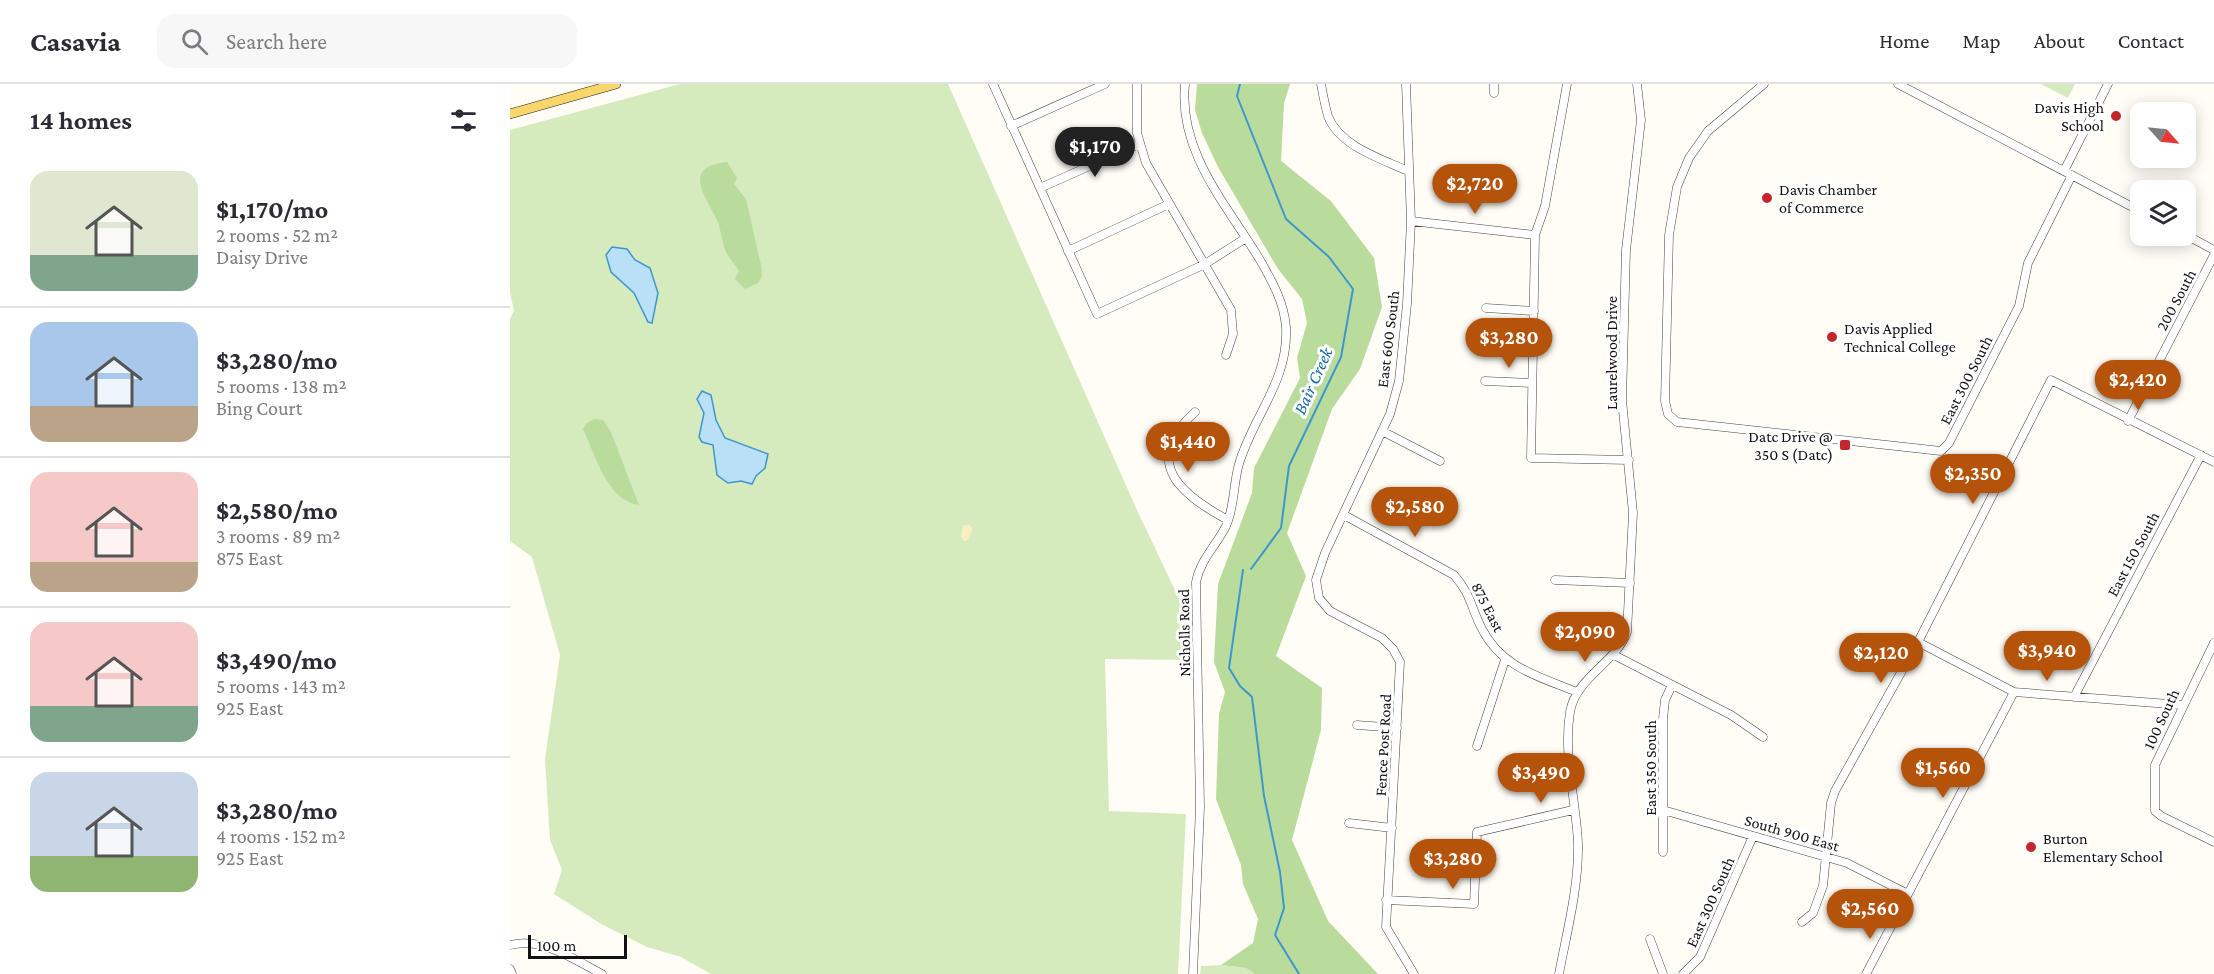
<!DOCTYPE html>
<html lang="en">
<head>
<meta charset="utf-8">
<style>
  :root { --surface:#fff; --page:#f7f7f7; --text:#2b2b33; --muted:#7c7c81; --line:#e1e1e2; --accent:#b45309 }
  body { margin:0; font-family:"Crimson Pro",serif; background:var(--page); color:var(--text); height:100vh; display:flex; flex-direction:column; font-size:22px; white-space:nowrap }
  * { box-sizing:border-box; margin:0 }
  p { font-size:20px; color:var(--muted) }
  .icon { flex:none; width:33px; height:33px; fill:none; stroke:currentColor; stroke-width:2; stroke-linecap:round; stroke-linejoin:round }
  .map { position:relative; flex:1; overflow:hidden }
  .side { display:flex; flex-direction:column; background:var(--surface); width:510px }
  .side>* { flex:none }
  .needle { width:39px; rotate:117deg }
  .fabs { position:absolute; left:1620px; top:18px; display:grid; gap:12px }
  .fabs a { display:grid; place-items:center; width:66px; height:66px; border-radius:12px; background:var(--surface); box-shadow:0 3px 15px #0003; font-size:30px }
  .scale { position:absolute; left:18px; bottom:15px; width:99px; box-sizing:border-box; padding-left:6px; border:3px solid #111; border-top:0; font-size:16px; line-height:21px; white-space:nowrap; color:#111; -webkit-text-stroke:4px #fff; paint-order:stroke }
  .price { position:absolute; translate:-50% -51px; padding:0 14px; border-radius:21px; background:var(--accent); color:#fff; font-size:20px; line-height:39px; filter:drop-shadow(0 2px 3px #0008) }
  .price::after { content:''; position:absolute; left:50%; top:36px; width:18px; height:14px; margin-left:-9px; background:inherit; clip-path:polygon(0 0,100% 0,50% 100%) }
  .price.selected { background:#222; color:#fff }
  ul { padding:0; list-style:none }
  li { display:flex; align-items:center; gap:18px; height:150px; padding:0 30px }
  li+li { border-top:2px solid var(--line) }
  li span { display:grid; place-items:center; flex:none; width:168px; height:120px; border-radius:18px; color:#555 }
  li>.icon { margin-inline-start:auto }
  span .icon { width:72px; height:72px; fill:#fffc; stroke-width:1 }
  li b { font-size:26px }
  h2 { display:flex; justify-content:space-between; align-items:center; height:72px; padding:0 30px; font-size:26px }
  header { display:flex; align-items:center; gap:36px; box-sizing:border-box; height:84px; padding:0 30px; background:var(--surface); border-bottom:2px solid var(--line) }
  header strong { font-size:28px }
  nav { display:flex; gap:33px; margin-inline-start:auto; font-size:21px }
  .search { width:420px; height:54px; background:var(--page); display:flex; align-items:center; gap:15px; box-sizing:border-box; padding:0 21px; border-radius:18px; color:var(--muted); font-size:22px }
  main { display:flex; flex:1; min-height:0 }
  .map>svg:first-child { display:block }
</style>
</head>
<body>
<header>
<strong>Casavia</strong>
<div class="search"><svg class="icon" aria-label="search" viewBox="0 0 24 24"><circle cx="10" cy="10" r="6"/><path d="M15 15l6 6"/></svg>Search here</div>
<nav><a>Home</a><a>Map</a><a>About</a><a>Contact</a></nav>
</header>
<main>
<section class="side">
<h2>14 homes<svg class="icon" aria-label="filters" viewBox="0 0 24 24"><path d="M4 7h16M4 17h16"/><circle cx="9" cy="7" r="2"/><circle cx="15" cy="17" r="2"/></svg></h2>
<ul>
<li><span style="background:linear-gradient(#dfe7d0 70%,#7fa58c 0)"><svg class="icon" aria-label="home" viewBox="0 0 24 24"><path d="M3 11l9-7 9 7M6 9v11h12V9"/></svg></span><div><b>$1,170/mo</b><p>2 rooms · 52 m²</p><p>Daisy Drive</p></div></li>
<li><span style="background:linear-gradient(#a9c7e8 70%,#b9a48a 0)"><svg class="icon" aria-label="home" viewBox="0 0 24 24"><path d="M3 11l9-7 9 7M6 9v11h12V9"/></svg></span><div><b>$3,280/mo</b><p>5 rooms · 138 m²</p><p>Bing Court</p></div></li>
<li><span style="background:linear-gradient(#f6c9c9 75%,#b9a48a 0)"><svg class="icon" aria-label="home" viewBox="0 0 24 24"><path d="M3 11l9-7 9 7M6 9v11h12V9"/></svg></span><div><b>$2,580/mo</b><p>3 rooms · 89 m²</p><p>875 East</p></div></li>
<li><span style="background:linear-gradient(#f6c9c9 70%,#7fa58c 0)"><svg class="icon" aria-label="home" viewBox="0 0 24 24"><path d="M3 11l9-7 9 7M6 9v11h12V9"/></svg></span><div><b>$3,490/mo</b><p>5 rooms · 143 m²</p><p>925 East</p></div></li>
<li><span style="background:linear-gradient(#c9d6e8 70%,#8fb573 0)"><svg class="icon" aria-label="home" viewBox="0 0 24 24"><path d="M3 11l9-7 9 7M6 9v11h12V9"/></svg></span><div><b>$3,280/mo</b><p>4 rooms · 152 m²</p><p>925 East</p></div></li>
</ul>
</section>
<div class="map">
<svg width="1704" height="890" viewBox="0 0 1704 890">
  <rect width="100%" height="100%" fill="#fffdf5"/>
  <path fill="#d5ebbd" d="M170 0H438L626 424 674 525 676 576 595 575 599 727 676 730 668 890H201L171 873 137 863 93 841 44 810 52 786 40 756 35 675 50 571 22 473 0 457V235L4 227 0 208V46Z
    M1531 0H1565L1558 14Z
    M711 881 736 884 745 890H690L691 882Z"/>
  <path fill="#b9dc9c" d="M687 0H780L774 19 771 77 821 117 864 174 872 223 850 285 822 325 777 449 796 492 766 572 812 604 811 646 782 756 818 837 868 890H745L736 884 711 881 743 859 748 835 733 800 731 781 706 715 709 630 715 608 704 578 708 500 742 409 744 384 790 294 787 274 797 239 792 215 768 185 708 83 692 49 685 26Z
    M217 78 227 94 224 100 236 115 251 181 252 193 248 199 235 205 225 195 229 187C225 181 219 174 216 168 212 158 211 146 207 136 195 111 171 83 217 78Z
    M84 335 93 336 101 348 129 421C97 417 85 370 73 345L77 339Z"/>
  <path fill="#fbeec1" d="M459 440 463 445 457 457H454L451 453 453 442Z"/>
  <path fill="#b9e0f7" stroke="#3f96cf" stroke-width="1.5" d="M102 163 117 165 125 176 140 184 148 209 142 239 138 238 124 209 101 188 96 171Z
    M192 307 201 311 206 336 215 354 258 370 255 384 246 392 242 400 231 397 218 399 207 391 203 361 192 358 189 353 194 329 187 315Z"/>
  <g fill="none" stroke-linecap="round" stroke-linejoin="round">
    <path stroke="#3f96cf" stroke-width="2" d="M730 0 727 12 776 135 819 173 843 205 831 273 779 382 771 444 741 485
      M733 486 719 584 730 602 742 613 754 712 770 788 774 824 765 851 789 890"/>
    <g stroke="#444" stroke-width="9">
      <path id="minor" d="M483 0 587 230 695 180 736 154
        M627 0V49L636 79 721 226 723 250 716 271
        M675 0C668 68 717 121 750 176 762 197 774 218 776 243 779 297 743 332 729 380 723 400 725 422 716 442 706 462 690 476 686 498L690 723 683 890
        M811 0C813 11 815 22 818 32 829 62 872 75 898 87
        M896 0 901 137 897 220 889 297 880 330 815 469 806 496 809 514 820 527 872 554 883 565 890 578 876 843 904 890
        M1057 0 1035 122 1025 151 1021 374 1119 376
        M1254 0 1198 47 1179 74 1167 103 1159 151 1155 317 1158 330 1167 338 1431 367 1439 359 1509 222 1518 179 1562 91
        M1388 0 1630 127
        M984 9V0
        M501 42 595 0
        M1554 87 1598 0
        M530 104 629 60
        M901 137 1025 151
        M1676 151 1704 166
        M558 167 659 120
        M976 224 1024 227
        M975 297 1022 299
        M685 328C631 377 669 410 718 436
        M1618 337 1704 171
        M872 347 930 377
        M834 431 944 491C961 510 961 524 972 545 992 584 1030 593 1067 608
        M1045 496 1120 499
        M1408 558 1504 608 1672 621
        M1704 559 1645 681V727L1651 732 1704 758
        M1104 571 1221 631 1253 653
        M1564 613 1691 371
        M847 641 887 644
        M967 662 995 576
        M1153 726 1337 779 1398 810
        M839 739 882 744
        M1153 768V635L1155 616 1162 601
        M876 816 964 820 967 748 1063 726
        M1292 838 1303 829 1313 802 1321 719 1325 707 1408 558 1541 296 1704 378
        M1140 855 1153 890
        M0 861C33 853 63 875 92 890
        M0 885 2 890
        M1049 890C1057 847 1069 803 1068 759 1066 716 1053 672 1060 628 1066 593 1106 579 1117 548L1123 429 1112 316 1116 166 1131 36 1127 0
        M1173 890 1190 873 1243 752
        M1356 890 1504 608"/>
    </g>
    <g stroke="#222" stroke-width="10">
      <path id="major" d="M0 30 106 0"/>
    </g>
    <use href="#minor" stroke="#fff" stroke-width="8"/>
    <use href="#major" stroke="#f9d66b" stroke-width="9"/>
  </g>
  <g fill="#c4262e" stroke="#fff" stroke-width="2">
    <circle cx="1606" cy="32" r="6"/>
    <circle cx="1257" cy="114" r="6"/>
    <circle cx="1322" cy="253" r="6"/>
    <rect x="1329" y="355" width="12" height="12" rx="3"/>
    <circle cx="1521" cy="763" r="6"/>
  </g>
  <g text-anchor="middle" dominant-baseline="central" stroke-width="6" stroke-linejoin="round" paint-order="stroke">
    <g font-size="16" fill="#111" stroke="#fff" text-anchor="start">
      <text x="1594" y="23" text-anchor="end">Davis High<tspan x="1594" dy="18">School</tspan></text>
      <text x="1269" y="105">Davis Chamber<tspan x="1269" dy="18">of Commerce</tspan></text>
      <text x="1334" y="244">Davis Applied<tspan x="1334" dy="18">Technical College</tspan></text>
      <text x="1323" y="352" text-anchor="end">Datc Drive @<tspan x="1323" dy="18">350 S (Datc)</tspan></text>
      <text x="1533" y="754">Burton<tspan x="1533" dy="18">Elementary School</tspan></text>
    </g>
    <g font-size="16" fill="#111" stroke="#fff">
      <text transform="translate(1666 216) rotate(-62)">200 South</text>
      <text transform="translate(878 255) rotate(-83)">East 600 South</text>
      <text transform="translate(1101 269) rotate(-90)">Laurelwood Drive</text>
      <text transform="translate(1456 296) rotate(-63)">East 300 South</text>
      <text transform="translate(1623 470) rotate(-62)">East 150 South</text>
      <text transform="translate(978 523) rotate(63)">875 East</text>
      <text transform="translate(674 549) rotate(-91)">Nicholls Road</text>
      <text transform="translate(1651 635) rotate(-65)">100 South</text>
      <text transform="translate(873 661) rotate(-87)">Fence Post Road</text>
      <text transform="translate(1140 684) rotate(-90)">East 350 South</text>
      <text transform="translate(1282 749) rotate(16)">South 900 East</text>
      <text transform="translate(1200 818) rotate(-66)">East 300 South</text>
    </g>
    <g font-size="18" font-style="italic" fill="#1768a6" stroke="#fff">
      <text transform="translate(803 297) rotate(-66)">Bair Creek</text>
    </g>
  </g>
</svg>
<div class="fabs">
<a><svg class="needle" viewBox="-14 -14 28 28"><path d="M0-13l5 13h-10z" fill="#e53935"/><path d="M0 13l5-13h-10z" fill="#7c7c81"/></svg></a>
<a><svg class="icon" aria-label="layers" viewBox="0 0 24 24"><path d="M12 4l9 5-9 5-9-5zM3 14l9 5 9-5"/></svg></a>
</div>
<div class="scale">100 m</div>
<b class="price selected" style="left:585px;top:94px">$1,170</b>
<b class="price" style="left:965px;top:131px">$2,720</b>
<b class="price" style="left:999px;top:285px">$3,280</b>
<b class="price" style="left:1628px;top:327px">$2,420</b>
<b class="price" style="left:678px;top:389px">$1,440</b>
<b class="price" style="left:1463px;top:421px">$2,350</b>
<b class="price" style="left:905px;top:454px">$2,580</b>
<b class="price" style="left:1075px;top:579px">$2,090</b>
<b class="price" style="left:1537px;top:598px">$3,940</b>
<b class="price" style="left:1371px;top:600px">$2,120</b>
<b class="price" style="left:1433px;top:715px">$1,560</b>
<b class="price" style="left:1031px;top:720px">$3,490</b>
<b class="price" style="left:943px;top:806px">$3,280</b>
<b class="price" style="left:1360px;top:856px">$2,560</b>
</div>
</main>
</body>
</html>
